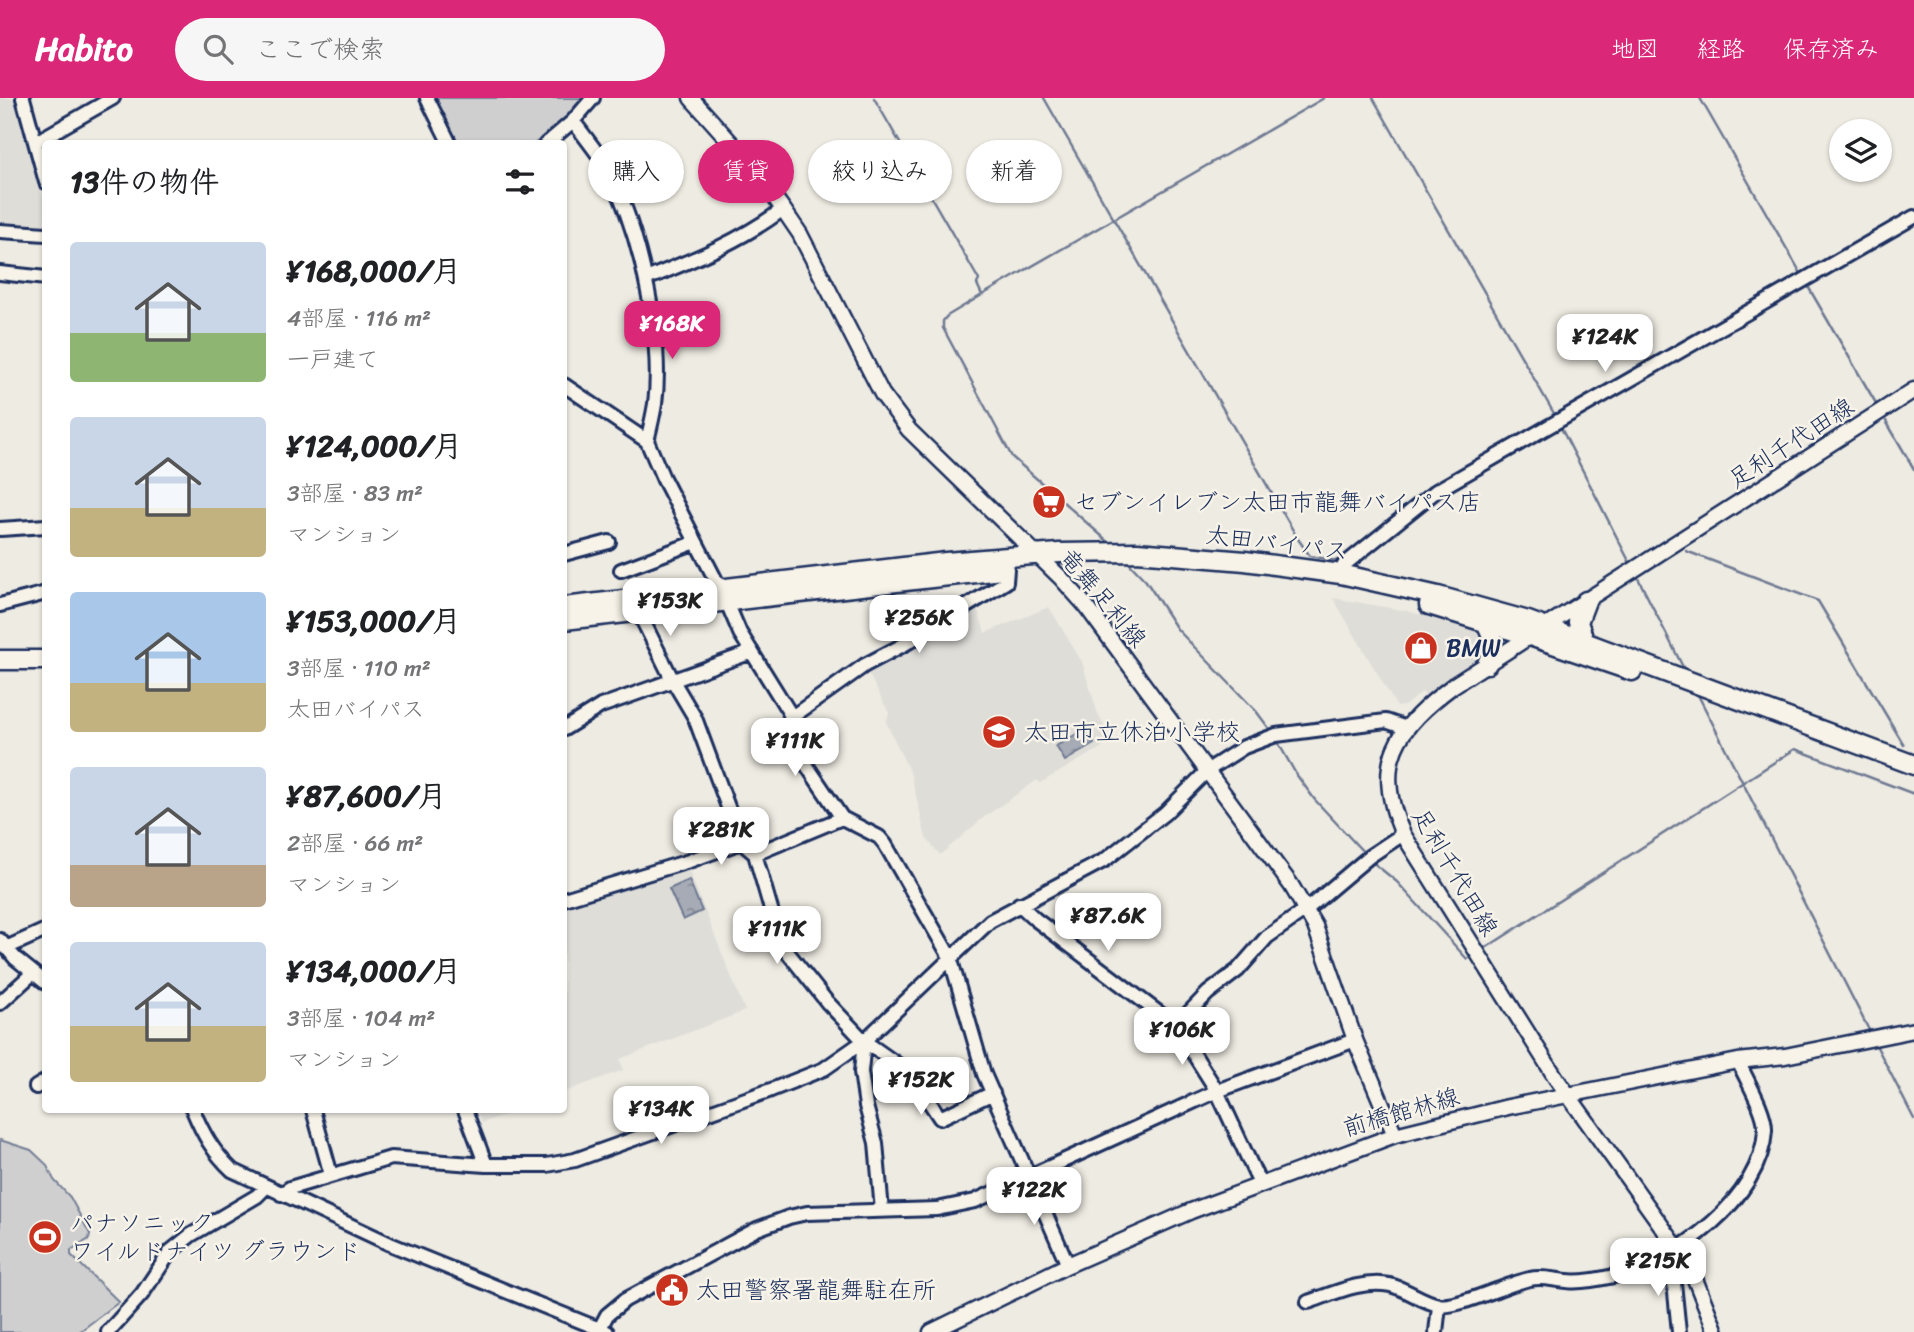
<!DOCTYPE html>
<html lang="ja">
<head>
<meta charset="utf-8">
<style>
  :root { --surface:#fff; --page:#f6f6f6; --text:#202124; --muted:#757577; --accent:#db2777 }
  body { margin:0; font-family:Sriracha,"Klee One",sans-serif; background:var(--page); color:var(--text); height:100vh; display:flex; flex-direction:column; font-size:26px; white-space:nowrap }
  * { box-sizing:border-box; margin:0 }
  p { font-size:23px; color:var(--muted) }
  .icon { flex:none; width:38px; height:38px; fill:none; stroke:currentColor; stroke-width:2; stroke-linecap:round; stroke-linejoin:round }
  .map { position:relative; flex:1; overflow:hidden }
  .panel { position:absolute; left:42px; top:42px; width:525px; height:973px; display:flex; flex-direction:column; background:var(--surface); border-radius:7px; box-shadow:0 2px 5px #0004 }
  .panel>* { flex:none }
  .top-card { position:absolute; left:588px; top:42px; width:665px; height:63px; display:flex; gap:14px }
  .buttons { position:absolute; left:1829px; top:21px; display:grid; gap:14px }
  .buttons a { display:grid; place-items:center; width:63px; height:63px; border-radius:50%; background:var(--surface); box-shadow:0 2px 5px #0004; font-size:35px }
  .price { position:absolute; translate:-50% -60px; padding:0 16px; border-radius:14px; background:#fff; color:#222; font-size:23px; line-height:46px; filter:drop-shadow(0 2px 4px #0008) }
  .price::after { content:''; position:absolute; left:50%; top:42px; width:21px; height:16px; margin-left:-10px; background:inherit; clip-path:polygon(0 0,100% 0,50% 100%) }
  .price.selected { background:var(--accent); color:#fff }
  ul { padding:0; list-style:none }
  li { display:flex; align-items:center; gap:21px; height:175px; padding:0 28px }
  li span { display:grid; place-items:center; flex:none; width:196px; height:140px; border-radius:7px; color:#555 }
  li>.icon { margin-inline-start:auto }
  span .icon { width:84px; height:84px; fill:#fffc; stroke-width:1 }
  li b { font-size:30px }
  h2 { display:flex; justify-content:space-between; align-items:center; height:84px; padding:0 28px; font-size:30px }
  .tag { padding:0 24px; border-radius:32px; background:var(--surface); box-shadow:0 2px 5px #0004; font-size:24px; line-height:63px }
  .tag.selected { background:var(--accent); color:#fff }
  header { display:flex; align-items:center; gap:42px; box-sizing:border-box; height:98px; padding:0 35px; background:var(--accent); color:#fff }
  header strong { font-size:33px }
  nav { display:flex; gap:38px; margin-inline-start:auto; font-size:24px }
  .search { width:490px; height:63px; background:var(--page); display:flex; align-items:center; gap:18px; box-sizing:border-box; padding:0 24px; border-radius:38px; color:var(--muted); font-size:26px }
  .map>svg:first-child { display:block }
</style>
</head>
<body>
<header>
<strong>Habito</strong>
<div class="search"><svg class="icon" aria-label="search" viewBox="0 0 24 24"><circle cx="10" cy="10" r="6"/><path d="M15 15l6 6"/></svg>ここで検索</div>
<nav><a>地図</a><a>経路</a><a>保存済み</a></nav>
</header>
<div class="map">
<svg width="1914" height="1234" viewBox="0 0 1914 1234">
  <defs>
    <pattern id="water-ripples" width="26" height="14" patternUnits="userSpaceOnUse" patternTransform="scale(1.75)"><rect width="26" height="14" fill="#a6abb5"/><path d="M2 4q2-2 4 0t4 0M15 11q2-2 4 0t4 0" fill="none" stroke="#868c96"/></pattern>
  </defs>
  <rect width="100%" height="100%" fill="#eeebe2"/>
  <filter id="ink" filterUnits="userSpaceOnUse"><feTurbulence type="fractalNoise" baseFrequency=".0143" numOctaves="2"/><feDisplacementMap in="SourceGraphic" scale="14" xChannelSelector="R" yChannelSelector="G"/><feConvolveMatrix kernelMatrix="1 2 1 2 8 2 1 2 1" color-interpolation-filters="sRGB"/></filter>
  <g filter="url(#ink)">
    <path fill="#deddd8" d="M0 0H16L45 106V127L0 124Z
      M1333 500 1407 513 1477 532 1485 543 1477 563 1425 597 1422 594 1404 608 1397 609Z
      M976 506 985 535 1049 509 1082 564 1097 613 1111 644 1040 685 1037 682 983 720 940 757 926 740 911 677 886 624 889 615 866 571Z
      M687 768 745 913 620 961 623 972 564 994V803Z
      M476 1012H518L482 1025Z"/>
    <path fill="#cfcfcf" stroke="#757f96" stroke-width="2" d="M435 0H585L566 21 534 46 458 45Z
      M0 1042 31 1052 46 1066 54 1082 70 1099 90 1136 89 1141 71 1152V1157L119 1204 79 1234H0Z"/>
    <path fill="url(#water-ripples)" stroke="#6e7992" stroke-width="2" d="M1085 631 1094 646 1065 663 1056 648Z
      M689 782 702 813 683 822 669 791Z"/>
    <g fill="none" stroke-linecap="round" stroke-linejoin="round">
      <path stroke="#6e7992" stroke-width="2.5" d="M874 0 979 182 977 186 982 197
        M1044 0 1298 441 1310 458 1338 463
        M1373 0 1556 319
        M1700 0 1803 179
        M1806 185 1877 307
        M1886 323 1914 371
        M1560 328 1632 469
        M1112 447 1012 359 943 230V223L947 218 982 197 1324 0
        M1686 453 1818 503 1904 647
        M1126 462 1146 483 1177 531 1256 613 1271 633
        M1637 478 1686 575
        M1696 593 1871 936
        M1276 641 1296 676 1315 702 1366 757
        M1370 762 1397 784 1467 861 1472 858
        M1481 853 1795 651 1914 696
        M1875 945 1914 1021"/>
      <g stroke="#1b2f5e" stroke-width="18">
        <path id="minor" d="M23 0 46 84
          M427 0 450 46
          M573 23C583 36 593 49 602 62 638 120 664 239 655 306 653 318 650 331 647 343
          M36 44 113 0
          M546 46 573 23 593 0
          M0 133 46 136
          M0 175 46 180
          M646 181C693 162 743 142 783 111
          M564 287 647 343 663 380 726 502 740 535 789 614 807 668 842 720 879 739 885 746 950 859 984 976 1068 1167
          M0 431 46 428
          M564 456 609 444
          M621 472 696 444
          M1341 476 1344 467 1436 393 1914 119
          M0 507 46 495
          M638 513 673 583 695 620 741 744 755 756 842 720
          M792 619 865 567 905 546 1006 484 1007 471
          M564 631 601 608 752 554
          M755 756 781 846 827 904 864 943 911 976 940 1020 993 995
          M564 801 689 763 741 744
          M1019 806 1035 821 1176 928 1217 993 1260 1086
          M0 842 15 860 46 885
          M6 850 46 832
          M0 905 33 875
          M1176 928 1208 895 1238 872 1267 839 1307 811 1370 758 1403 736
          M864 943 861 974 866 1008 876 1045 882 1113
          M36 989 46 983
          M193 1012C203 1036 213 1054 232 1072L390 1146 607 1234
          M313 1012 331 1077
          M465 1012 486 1067
          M281 1096 290 1090 391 1060 486 1067H547L575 1062 771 992 824 971 864 943 990 823 1105 762 1165 715 1208 672 1244 649 1276 637 1386 623 1406 630
          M1665 1158 1674 1185 1679 1234
          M1308 1204C1332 1196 1363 1181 1390 1187 1407 1191 1422 1204 1439 1207 1457 1211 1508 1185 1530 1181 1542 1178 1554 1182 1567 1183 1581 1185 1600 1181 1614 1178 1676 1164 1762 1100 1765 1032 1766 1014 1746 981 1738 963
          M108 1234 142 1196 171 1153 191 1137 257 1098 266 1089
          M598 1234 607 1217 625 1202 757 1131 789 1119 807 1115 937 1111 975 1103 1217 993 1355 942
          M1436 1234 1439 1208"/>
      </g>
      <g stroke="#1b2f5e" stroke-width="19">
        <path id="major" d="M691 0 751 67 783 111 800 136 882 296 909 332 1061 480 1086 508 1291 787 1315 828 1355 942 1395 1037
          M931 1234 1068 1167 1191 1113 1395 1037 1508 1009 1738 963 1785 958 1914 932
          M1716 1234 1695 1181 1678 1151 1556 980 1403 736C1371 665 1396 630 1454 587L1914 292"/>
      </g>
      <g stroke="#1b2f5e" stroke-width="23">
        <path id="highway" d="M1429 507 1530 538 1632 573
          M564 509 946 464 1059 455 1137 454 1245 463 1341 476 1438 498 1528 523 1914 667
          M564 522 1002 472
          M1486 525C1495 540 1494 550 1487 566
          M1584 542 1578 524 1586 503
          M0 562H46"/>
      </g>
      <use href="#minor" stroke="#f7f3e8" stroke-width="12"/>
      <use href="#major" stroke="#f7f3e8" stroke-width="14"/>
      <use href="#highway" stroke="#f7f3e8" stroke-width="18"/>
    </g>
  </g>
  <defs>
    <g id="supermarket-disc" transform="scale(1.75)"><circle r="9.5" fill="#c8321e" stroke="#f7f3e8"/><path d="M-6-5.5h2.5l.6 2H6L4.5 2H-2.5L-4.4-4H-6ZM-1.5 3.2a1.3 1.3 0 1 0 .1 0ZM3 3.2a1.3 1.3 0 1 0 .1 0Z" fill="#fff"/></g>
    <g id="shop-disc" transform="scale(1.75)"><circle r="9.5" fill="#c8321e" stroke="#f7f3e8"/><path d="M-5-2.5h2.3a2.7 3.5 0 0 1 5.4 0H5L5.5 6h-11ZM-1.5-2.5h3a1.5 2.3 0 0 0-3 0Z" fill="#fff"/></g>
    <g id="school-disc" transform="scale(1.75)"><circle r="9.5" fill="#c8321e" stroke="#f7f3e8"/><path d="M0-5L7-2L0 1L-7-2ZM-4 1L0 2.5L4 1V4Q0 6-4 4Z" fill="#fff"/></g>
    <g id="stadium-disc" transform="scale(1.75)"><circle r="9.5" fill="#c8321e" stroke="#f7f3e8"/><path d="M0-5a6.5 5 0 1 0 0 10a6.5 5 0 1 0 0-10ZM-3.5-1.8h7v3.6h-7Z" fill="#fff"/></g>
    <g id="civic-disc" transform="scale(1.75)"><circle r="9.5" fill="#c8321e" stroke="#f7f3e8"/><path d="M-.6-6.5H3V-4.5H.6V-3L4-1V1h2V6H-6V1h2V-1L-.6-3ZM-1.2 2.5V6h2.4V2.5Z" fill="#fff"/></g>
  </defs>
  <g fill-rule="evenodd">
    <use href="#supermarket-disc" x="1049" y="404"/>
    <use href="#shop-disc" x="1421" y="550"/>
    <use href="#school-disc" x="999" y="634"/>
    <use href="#stadium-disc" x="45" y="1139"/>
    <use href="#civic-disc" x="672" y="1192"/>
  </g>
  <g text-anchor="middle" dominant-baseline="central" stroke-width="5" stroke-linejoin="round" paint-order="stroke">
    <g font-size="24" fill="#1b2f5e" stroke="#f7f3e8">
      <text transform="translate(1791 345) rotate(-33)">足利千代田線</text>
      <text transform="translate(1277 445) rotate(7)">太田バイパス</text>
      <text transform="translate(1103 500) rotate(50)">竜舞足利線</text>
      <text transform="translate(1455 774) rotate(59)">足利千代田線</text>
      <text transform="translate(1401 1014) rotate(-16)">前橋館林線</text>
    </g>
    <g font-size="24" fill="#1b2f5e" stroke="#f7f3e8" text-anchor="start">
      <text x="1074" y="404">セブンイレブン太田市龍舞バイパス店</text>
      <text x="1446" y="550">BMW</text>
      <text x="1024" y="634">太田市立休泊小学校</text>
      <text x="70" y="1125">パナソニック<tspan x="70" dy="28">ワイルドナイツ グラウンド</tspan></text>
      <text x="696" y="1192">太田警察署龍舞駐在所</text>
    </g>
  </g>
</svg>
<div class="buttons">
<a><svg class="icon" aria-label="layers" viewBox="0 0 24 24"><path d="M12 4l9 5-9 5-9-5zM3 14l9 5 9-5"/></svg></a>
</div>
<b class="price selected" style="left:672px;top:263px">¥168K</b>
<b class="price" style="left:1605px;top:276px">¥124K</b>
<b class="price" style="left:670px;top:540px">¥153K</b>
<b class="price" style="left:919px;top:557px">¥256K</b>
<b class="price" style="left:795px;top:680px">¥111K</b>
<b class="price" style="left:721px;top:769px">¥281K</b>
<b class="price" style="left:1108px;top:855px">¥87.6K</b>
<b class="price" style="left:777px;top:868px">¥111K</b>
<b class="price" style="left:1182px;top:969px">¥106K</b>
<b class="price" style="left:921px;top:1019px">¥152K</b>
<b class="price" style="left:661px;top:1048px">¥134K</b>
<b class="price" style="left:1034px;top:1129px">¥122K</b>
<b class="price" style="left:1658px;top:1200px">¥215K</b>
<div class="top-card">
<a class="tag">購入</a>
<a class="tag selected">賃貸</a>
<a class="tag">絞り込み</a>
<a class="tag">新着</a>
</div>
<section class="panel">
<h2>13件の物件<svg class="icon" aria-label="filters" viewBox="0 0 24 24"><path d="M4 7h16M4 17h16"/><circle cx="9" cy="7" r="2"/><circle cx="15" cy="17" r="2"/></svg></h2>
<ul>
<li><span style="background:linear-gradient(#c9d6e8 65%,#8fb573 0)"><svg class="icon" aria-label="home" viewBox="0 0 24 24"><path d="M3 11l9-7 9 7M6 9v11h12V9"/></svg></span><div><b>¥168,000/月</b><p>4部屋 · 116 m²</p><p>一戸建て</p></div></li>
<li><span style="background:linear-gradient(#c9d6e8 65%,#c2b280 0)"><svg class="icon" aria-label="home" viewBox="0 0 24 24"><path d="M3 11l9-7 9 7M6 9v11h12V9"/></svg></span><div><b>¥124,000/月</b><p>3部屋 · 83 m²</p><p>マンション</p></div></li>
<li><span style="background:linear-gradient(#a9c7e8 65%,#c2b280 0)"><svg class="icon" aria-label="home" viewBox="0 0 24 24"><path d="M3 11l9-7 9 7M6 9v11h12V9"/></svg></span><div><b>¥153,000/月</b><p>3部屋 · 110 m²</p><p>太田バイパス</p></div></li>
<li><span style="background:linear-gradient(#c9d6e8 70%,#b9a48a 0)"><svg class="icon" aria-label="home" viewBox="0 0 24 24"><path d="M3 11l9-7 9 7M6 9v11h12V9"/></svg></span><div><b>¥87,600/月</b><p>2部屋 · 66 m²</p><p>マンション</p></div></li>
<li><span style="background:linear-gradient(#c9d6e8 60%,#c2b280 0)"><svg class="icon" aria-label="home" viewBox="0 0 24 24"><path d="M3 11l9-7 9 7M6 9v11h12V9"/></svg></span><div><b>¥134,000/月</b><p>3部屋 · 104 m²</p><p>マンション</p></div></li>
</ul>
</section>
</div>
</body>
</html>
